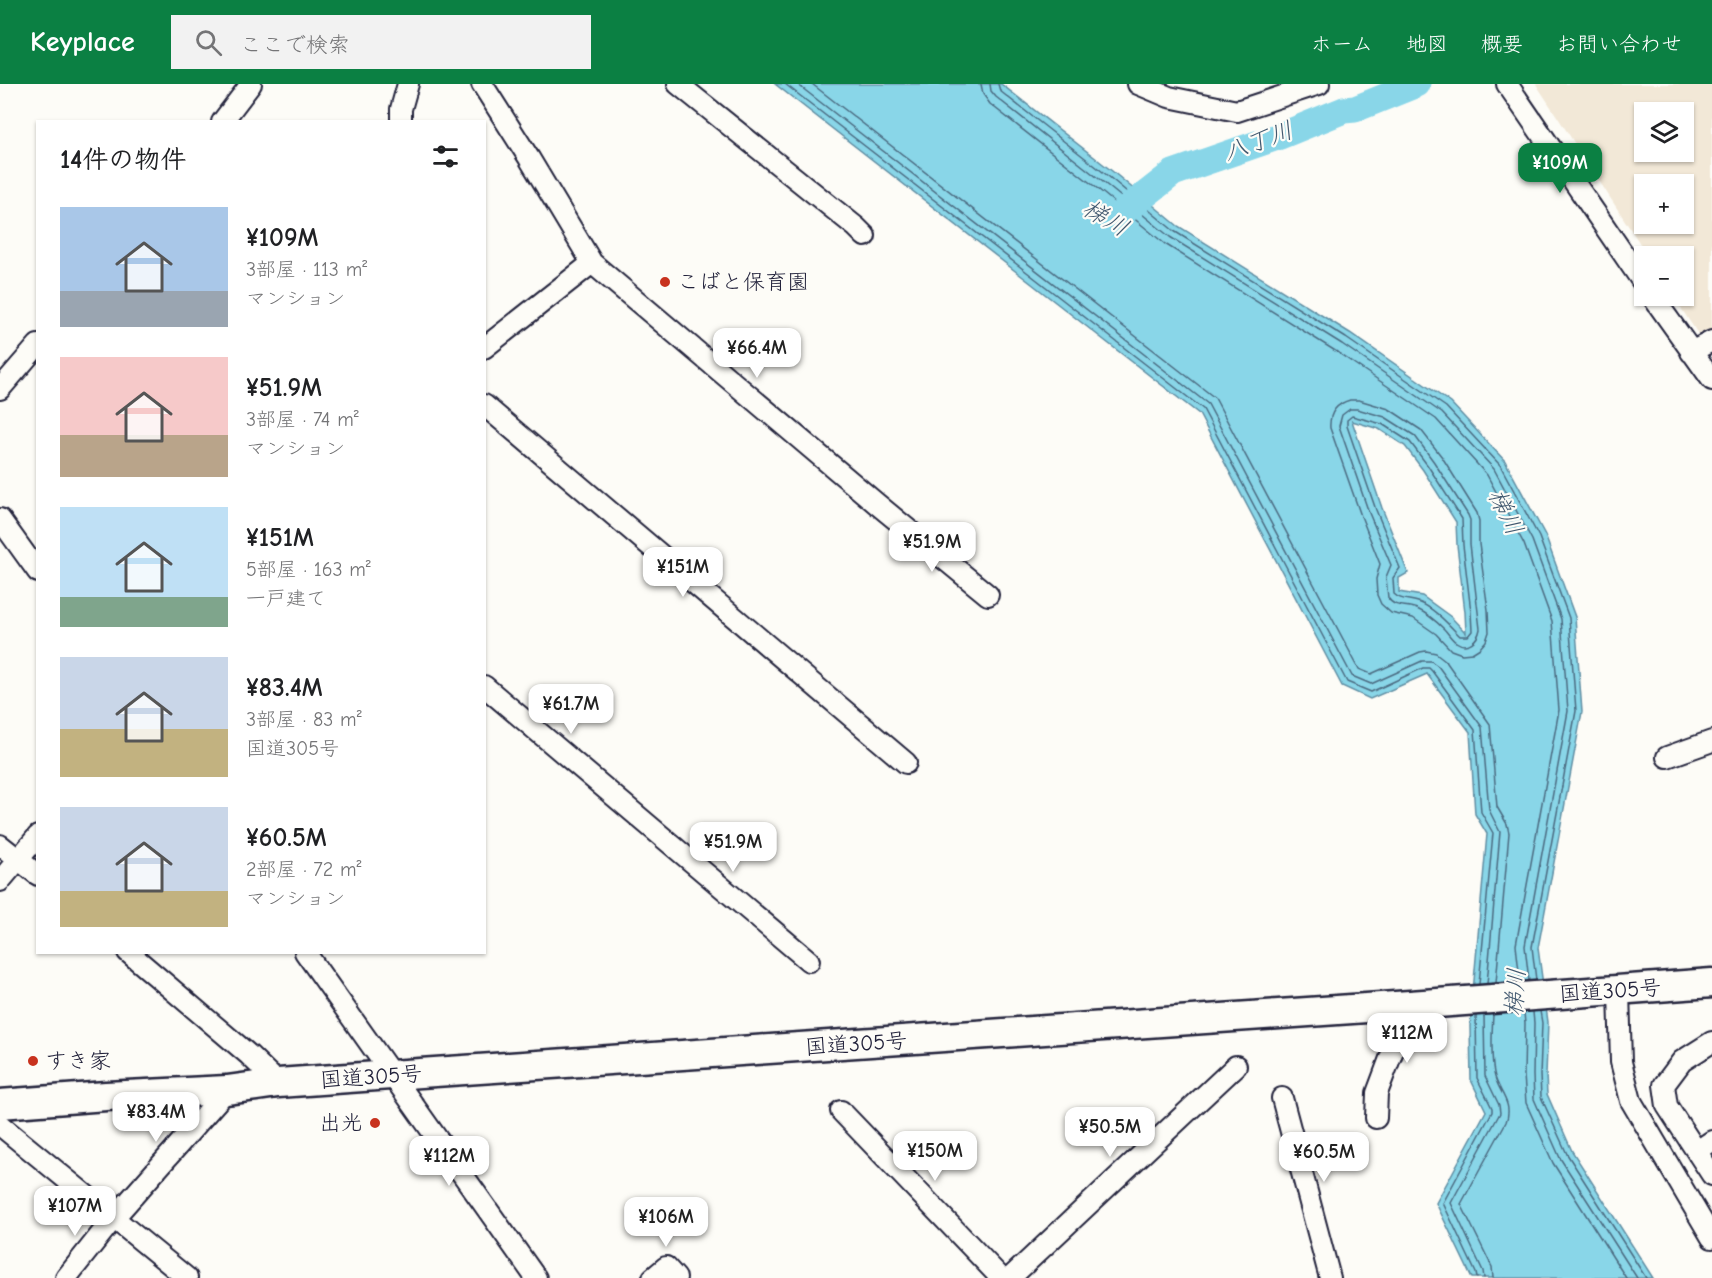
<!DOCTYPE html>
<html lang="ja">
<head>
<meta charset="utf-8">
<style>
  :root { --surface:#fff; --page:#f2f2f2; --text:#202124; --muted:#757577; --accent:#0b8043 }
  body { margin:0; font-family:"Comic Neue","Klee One",sans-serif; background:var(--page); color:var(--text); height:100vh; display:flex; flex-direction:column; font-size:22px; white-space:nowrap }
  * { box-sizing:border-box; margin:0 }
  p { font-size:20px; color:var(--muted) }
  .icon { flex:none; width:33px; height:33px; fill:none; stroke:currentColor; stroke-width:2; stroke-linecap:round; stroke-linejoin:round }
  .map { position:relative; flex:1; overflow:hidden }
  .drawer { position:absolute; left:36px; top:36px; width:450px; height:834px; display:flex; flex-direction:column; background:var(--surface); border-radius:0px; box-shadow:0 2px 4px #0004 }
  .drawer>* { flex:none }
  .fabs { position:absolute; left:1634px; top:18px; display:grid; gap:12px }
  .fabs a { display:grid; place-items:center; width:60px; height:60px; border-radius:0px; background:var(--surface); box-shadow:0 2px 4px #0004; font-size:30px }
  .price { position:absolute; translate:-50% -51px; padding:0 14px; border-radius:12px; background:#fff; color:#222; font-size:20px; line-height:39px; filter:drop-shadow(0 2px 3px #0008) }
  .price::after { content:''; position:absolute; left:50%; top:36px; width:18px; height:14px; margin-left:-9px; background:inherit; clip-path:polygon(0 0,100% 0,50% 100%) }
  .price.selected { background:var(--accent); color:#fff }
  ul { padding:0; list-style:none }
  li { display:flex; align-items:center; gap:18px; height:150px; padding:0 24px }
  li span { display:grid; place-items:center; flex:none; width:168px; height:120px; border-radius:0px; color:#555 }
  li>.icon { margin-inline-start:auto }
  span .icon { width:72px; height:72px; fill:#fffc; stroke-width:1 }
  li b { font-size:26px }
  h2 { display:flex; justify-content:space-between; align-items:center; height:72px; padding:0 24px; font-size:26px }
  header { display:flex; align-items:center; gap:36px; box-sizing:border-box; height:84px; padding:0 30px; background:var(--accent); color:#fff }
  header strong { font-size:28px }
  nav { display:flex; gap:33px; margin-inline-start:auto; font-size:21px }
  .search { width:420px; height:54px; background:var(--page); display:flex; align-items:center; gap:15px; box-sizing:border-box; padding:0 21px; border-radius:0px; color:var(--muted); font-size:22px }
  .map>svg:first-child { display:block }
</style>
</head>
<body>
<header>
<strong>Keyplace</strong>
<div class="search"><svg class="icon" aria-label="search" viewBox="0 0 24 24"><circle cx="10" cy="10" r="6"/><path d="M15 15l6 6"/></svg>ここで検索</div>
<nav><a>ホーム</a><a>地図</a><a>概要</a><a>お問い合わせ</a></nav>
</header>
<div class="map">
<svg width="1712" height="1194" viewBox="0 0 1712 1194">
  <rect width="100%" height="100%" fill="#fdfcf7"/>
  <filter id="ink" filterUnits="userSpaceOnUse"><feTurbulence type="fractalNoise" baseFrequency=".0167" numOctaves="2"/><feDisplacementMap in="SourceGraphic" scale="12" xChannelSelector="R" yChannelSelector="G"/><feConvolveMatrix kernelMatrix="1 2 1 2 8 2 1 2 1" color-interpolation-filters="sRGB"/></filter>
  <g filter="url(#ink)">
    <path fill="#f2e8d7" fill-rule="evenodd" d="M1536 0H1712V246L1700 253 1673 212H1683V172H1648ZM1644 28H1683V68H1644ZM1644 100H1683V140H1644Z"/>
    <path fill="#89d6e8" stroke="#608ea3" stroke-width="1.5" fill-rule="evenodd" d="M775 0H1001L1112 87 1178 142 1350 249 1451 319 1505 377 1545 451 1575 533 1582 628 1538 864 1548 938 1546 991 1547 1010 1572 1067 1653 1194H1472L1436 1119 1486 1027 1471 996 1470 942 1487 750 1475 730 1470 648 1427 590 1370 615 1342 602 1199 330ZM1352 337 1379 345 1405 362 1423 386 1456 438 1457 461 1465 528 1466 549 1451 533 1422 512 1399 508V494L1408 489 1382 424Z"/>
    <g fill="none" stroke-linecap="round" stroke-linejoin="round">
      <path stroke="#4b6a80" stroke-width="1.5" d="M785 0 1203 325 1347 598 1371 608 1423 584H1429L1432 587 1475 646 1481 728 1493 749 1479 900
        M797 0 1208 320 1352 592 1371 600 1422 577H1431L1438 582 1482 643 1489 726 1500 748 1487 900
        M812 0 1215 314 1359 585 1371 590 1420 568 1426 567 1436 569 1445 576 1490 640 1497 723 1507 740 1509 749 1496 899
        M981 0 983 10 990 20 1098 105 1165 160 1337 268 1436 335 1487 391 1524 460 1552 537 1559 626 1516 861 1520 897
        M990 0 991 7 996 13 1103 98 1170 153 1342 260 1442 329 1494 385 1532 456 1561 535 1568 627 1525 862 1529 897
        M998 0 1000 7 1108 92 1174 147 1346 254 1446 323 1500 381 1539 453 1569 534 1576 627 1532 863 1536 896
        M1350 316H1359L1389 325 1421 346 1442 373 1477 429 1479 437V460L1488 526 1489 548 1486 557 1480 564 1472 569 1462 570 1451 566 1436 550 1413 534 1391 529 1381 520 1377 511 1376 495 1380 480 1361 432 1330 344C1329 329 1336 320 1350 316Z
        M1350 325H1357L1385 333 1415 352 1434 378 1468 431 1470 436V460L1480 545C1478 556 1468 566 1456 558 1451 555 1448 549 1444 545 1437 538 1426 529 1417 525 1406 520 1395 525 1388 514L1386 493 1391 481 1369 429 1339 342 1342 331Z
        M1352 332 1382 340 1410 358 1428 382 1462 435 1463 461 1471 528 1472 547 1468 552H1460C1449 541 1433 523 1418 518 1409 515 1401 517 1394 510L1393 494 1400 484 1376 426 1347 342V336Z
        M1540 927 1542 939 1540 991 1541 1013 1567 1070 1646 1194
        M1524 928 1525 940 1524 991 1526 1019 1553 1079 1626 1194
        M1533 928 1534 939 1533 991 1534 1015 1560 1074 1637 1194
        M1484 931 1485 992 1499 1021 1500 1029 1451 1119 1483 1187 1484 1194
        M1493 931C1492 947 1491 973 1494 989 1497 1007 1514 1018 1506 1038L1461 1120 1492 1183 1493 1194
        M1476 932 1477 994 1492 1024V1028L1443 1119 1476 1189 1477 1194"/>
      <path stroke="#89d6e8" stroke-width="27" d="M1113 136 1173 89 1280 52 1344 26 1355 25 1417 0"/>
      <g stroke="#22223b" stroke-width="24">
        <path id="minor" d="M482 0 529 74 592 179 877 420 988 511
          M678 0 856 143 865 152
          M1138 0 1169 13 1237 27 1319 0
          M1507 0 1644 200
          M222 38 251 0
          M401 38V25L408 0
          M1652 212 1712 296
          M484 264 592 179
          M1691 268 1712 257
          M0 305 38 261
          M484 321 906 679
          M0 435 38 488
          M484 602 809 877
          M1667 673 1712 657
          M0 761 38 791
          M0 797 38 752
          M128 868 249 971 278 999
          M305 868 536 1194
          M1619 907 1621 978 1631 1017 1712 1154
          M1712 958 1682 977 1664 1001 1667 1022 1712 1091
          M1282 1014 1330 1194
          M841 1027 1001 1194
          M1376 1034 1377 1009 1410 921
          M0 1041 187 1194
          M1697 1067 1712 1057
          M66 1194 113 1135 227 1006
          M653 1194 666 1183 676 1194
          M1010 1194 1236 982"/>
      </g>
      <g stroke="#22223b" stroke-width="33">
        <path id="highway" d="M0 1020 106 1012 227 1006 278 999 391 991 1410 921 1712 899"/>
      </g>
      <use href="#minor" stroke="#fdfcf7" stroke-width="20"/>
      <use href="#highway" stroke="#fdfcf7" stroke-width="28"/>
    </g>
  </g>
  <g fill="#c8321e" stroke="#fdfcf7" stroke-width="2">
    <circle cx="665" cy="198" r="6"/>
    <circle cx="33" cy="977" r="6"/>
    <circle cx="375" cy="1039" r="6"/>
  </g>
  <g text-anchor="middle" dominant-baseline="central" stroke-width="4.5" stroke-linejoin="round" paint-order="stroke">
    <g font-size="22" fill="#22223b" stroke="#fdfcf7" text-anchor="start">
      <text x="677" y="198">こばと保育園</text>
      <text x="45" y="977">すき家</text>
      <text x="363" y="1039" text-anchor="end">出光</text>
    </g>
    <g font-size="22" fill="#22223b" stroke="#fdfcf7">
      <text transform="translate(1610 907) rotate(-4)">国道305号</text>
      <text transform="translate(856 960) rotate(-4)">国道305号</text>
      <text transform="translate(371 993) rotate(-4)">国道305号</text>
    </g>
    <g font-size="24" font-style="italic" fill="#41586f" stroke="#fdfcf7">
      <text transform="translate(1258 57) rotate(-20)">八丁川</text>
      <text transform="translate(1106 134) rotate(31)">梯川</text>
      <text transform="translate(1506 428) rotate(64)">梯川</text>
      <text transform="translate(1515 908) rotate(-86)">梯川</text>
    </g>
  </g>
</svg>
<div class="fabs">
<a><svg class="icon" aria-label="layers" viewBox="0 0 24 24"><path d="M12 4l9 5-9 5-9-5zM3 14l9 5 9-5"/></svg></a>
<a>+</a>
<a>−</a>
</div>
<b class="price selected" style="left:1560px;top:110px">¥109M</b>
<b class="price" style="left:757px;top:295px">¥66.4M</b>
<b class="price" style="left:932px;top:489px">¥51.9M</b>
<b class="price" style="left:683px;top:514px">¥151M</b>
<b class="price" style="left:571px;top:651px">¥61.7M</b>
<b class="price" style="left:733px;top:789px">¥51.9M</b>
<b class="price" style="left:1407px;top:980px">¥112M</b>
<b class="price" style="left:156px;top:1059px">¥83.4M</b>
<b class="price" style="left:1110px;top:1074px">¥50.5M</b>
<b class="price" style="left:935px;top:1098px">¥150M</b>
<b class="price" style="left:1324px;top:1099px">¥60.5M</b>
<b class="price" style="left:449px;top:1103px">¥112M</b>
<b class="price" style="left:75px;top:1153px">¥107M</b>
<b class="price" style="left:666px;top:1164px">¥106M</b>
<section class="drawer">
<h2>14件の物件<svg class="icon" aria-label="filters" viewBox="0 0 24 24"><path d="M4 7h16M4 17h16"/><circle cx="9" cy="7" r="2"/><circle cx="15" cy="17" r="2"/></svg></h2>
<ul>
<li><span style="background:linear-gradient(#a9c7e8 70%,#9aa5b1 0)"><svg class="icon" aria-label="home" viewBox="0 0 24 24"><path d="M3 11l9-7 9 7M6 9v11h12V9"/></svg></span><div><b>¥109M</b><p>3部屋 · 113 m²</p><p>マンション</p></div></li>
<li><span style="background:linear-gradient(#f6c9c9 65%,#b9a48a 0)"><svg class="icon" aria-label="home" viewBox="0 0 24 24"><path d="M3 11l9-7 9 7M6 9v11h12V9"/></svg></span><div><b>¥51.9M</b><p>3部屋 · 74 m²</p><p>マンション</p></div></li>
<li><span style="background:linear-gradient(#bfe0f5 75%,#7fa58c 0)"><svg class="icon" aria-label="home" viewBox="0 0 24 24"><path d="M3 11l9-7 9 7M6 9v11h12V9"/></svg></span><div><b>¥151M</b><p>5部屋 · 163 m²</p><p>一戸建て</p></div></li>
<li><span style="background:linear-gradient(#c9d6e8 60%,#c2b280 0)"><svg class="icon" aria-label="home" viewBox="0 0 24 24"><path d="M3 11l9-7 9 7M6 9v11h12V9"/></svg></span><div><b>¥83.4M</b><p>3部屋 · 83 m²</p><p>国道305号</p></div></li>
<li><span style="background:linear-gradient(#c9d6e8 70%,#c2b280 0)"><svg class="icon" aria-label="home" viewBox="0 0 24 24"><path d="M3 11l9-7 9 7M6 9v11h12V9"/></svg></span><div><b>¥60.5M</b><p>2部屋 · 72 m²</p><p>マンション</p></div></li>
</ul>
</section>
</div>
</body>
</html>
